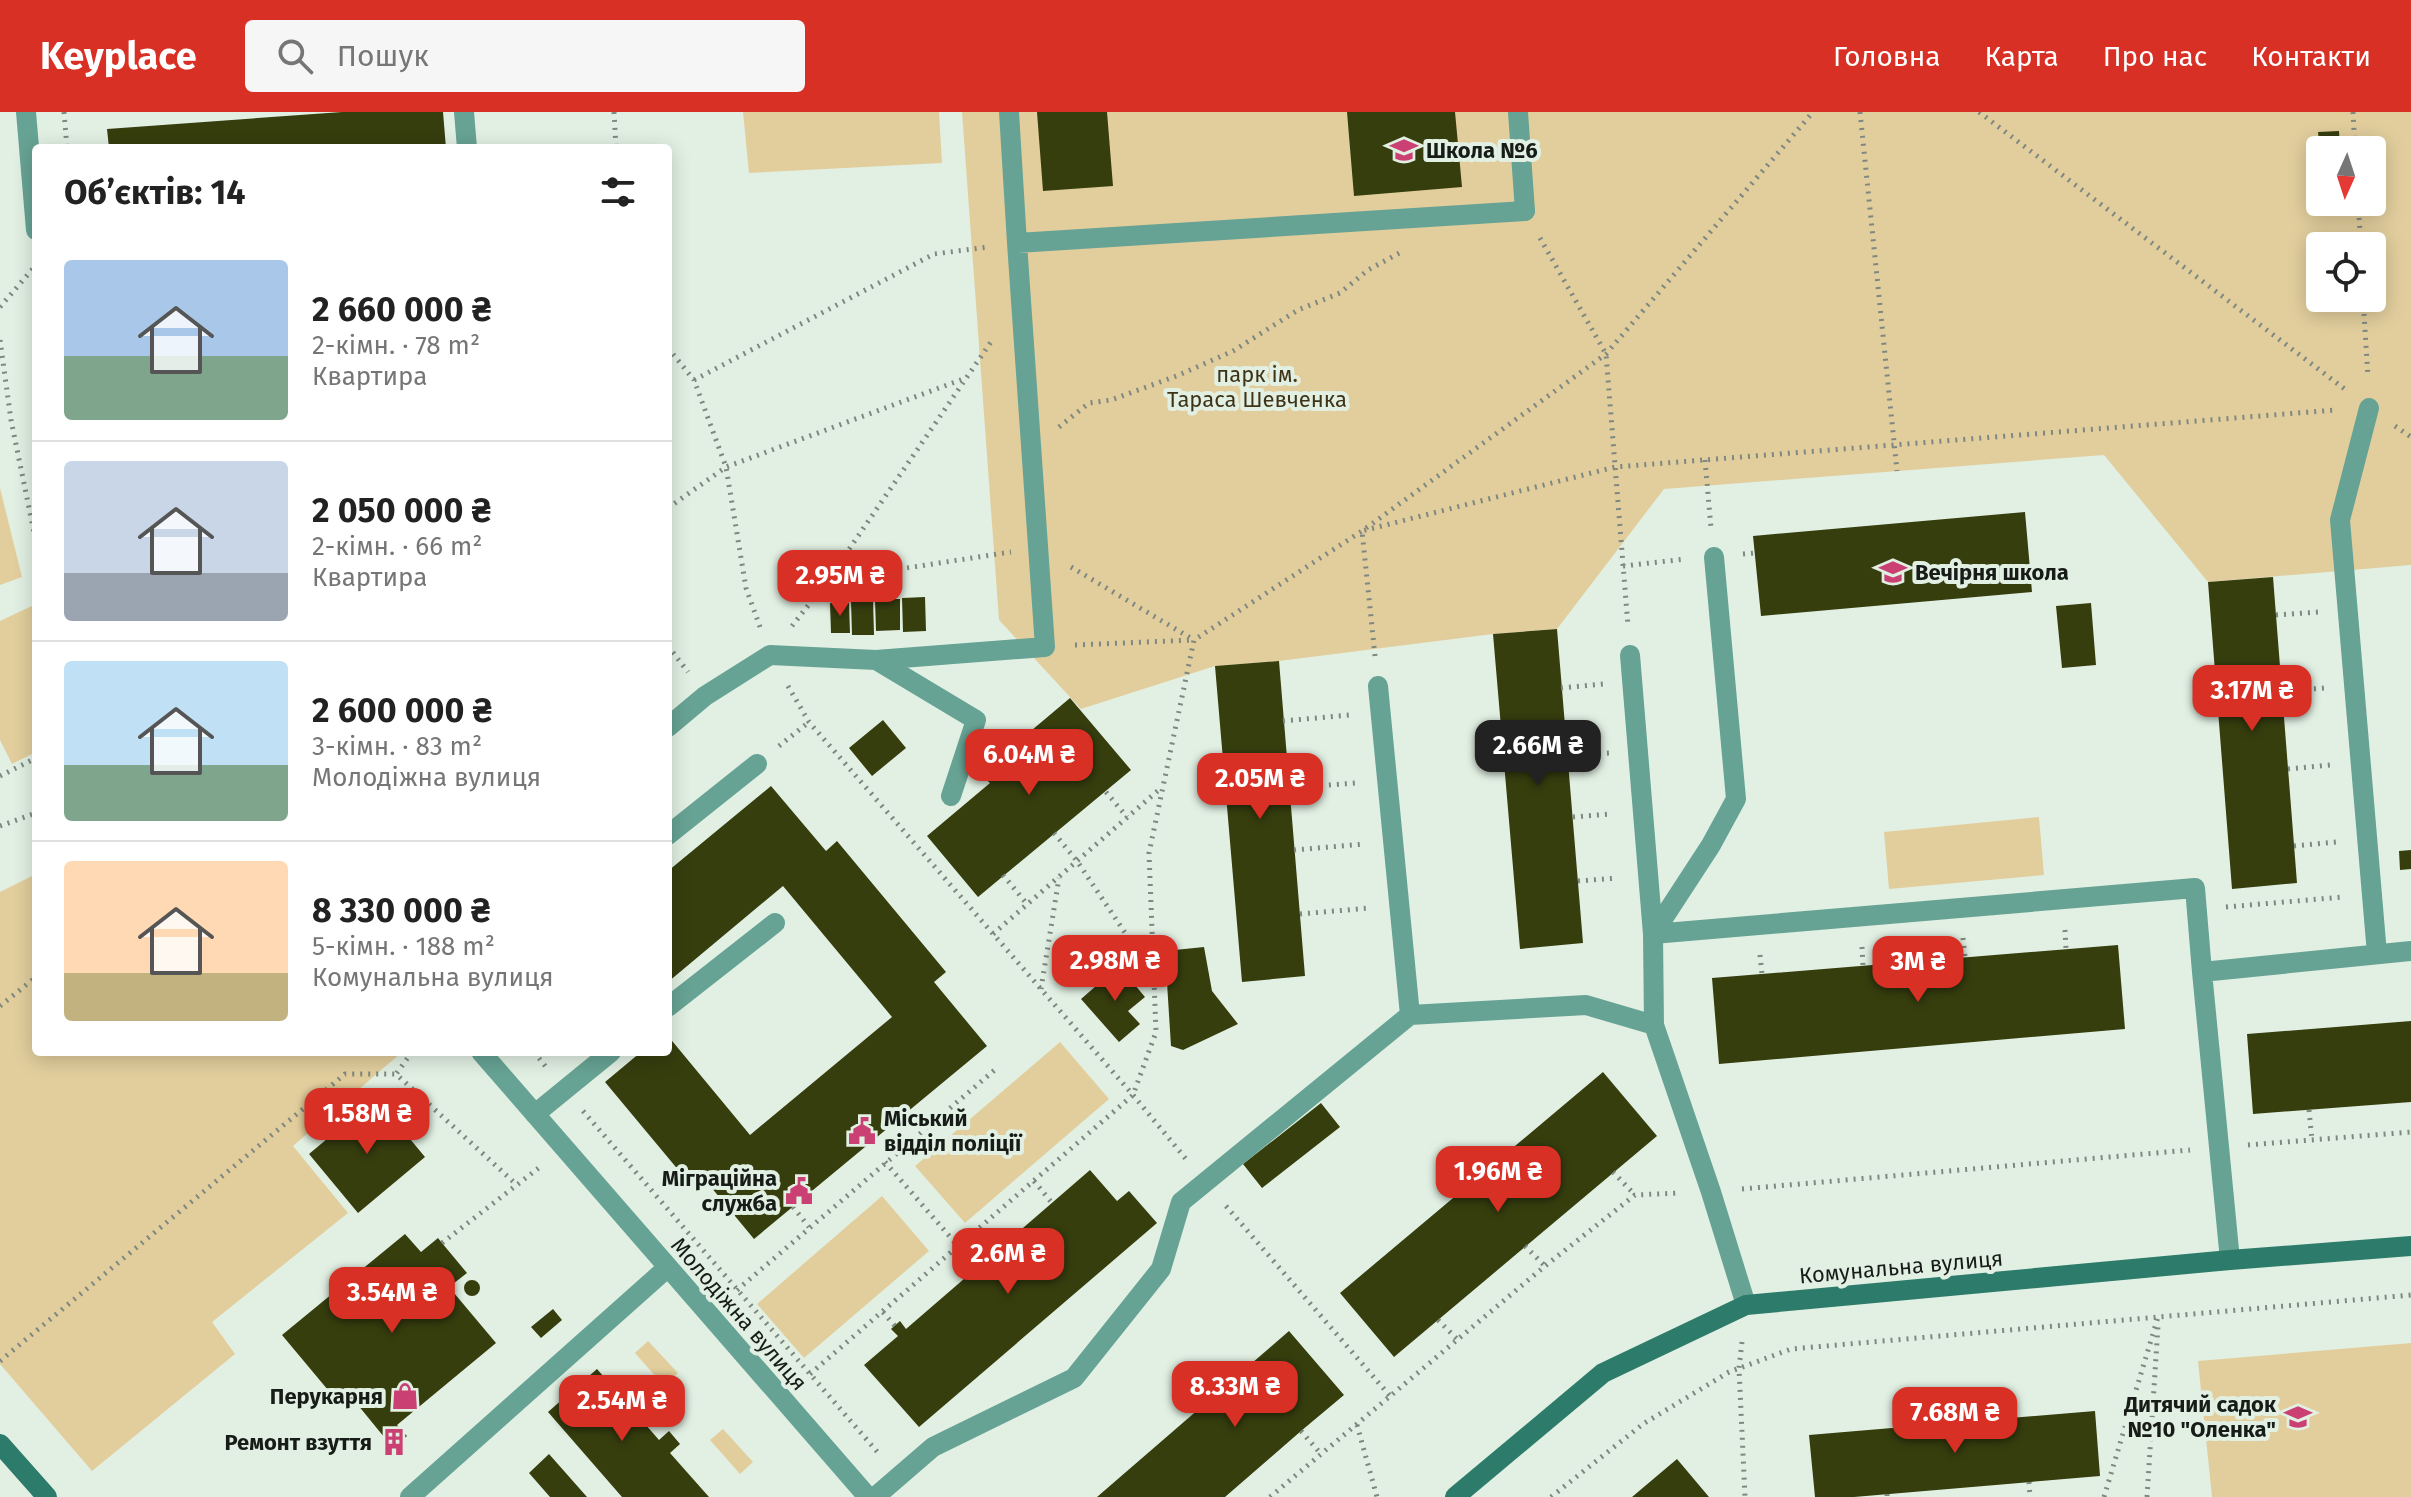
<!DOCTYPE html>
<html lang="uk">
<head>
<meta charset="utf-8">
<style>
  :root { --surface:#fff; --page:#f6f6f6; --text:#222; --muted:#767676; --line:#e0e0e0; --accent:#d93025 }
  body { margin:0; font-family:"Fira Sans",sans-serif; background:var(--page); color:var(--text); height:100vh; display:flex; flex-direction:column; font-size:30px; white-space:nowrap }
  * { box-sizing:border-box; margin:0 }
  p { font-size:26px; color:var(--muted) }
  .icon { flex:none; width:44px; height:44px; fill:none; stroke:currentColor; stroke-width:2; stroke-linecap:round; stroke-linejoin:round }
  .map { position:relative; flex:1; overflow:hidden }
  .drawer { position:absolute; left:32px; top:32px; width:640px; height:912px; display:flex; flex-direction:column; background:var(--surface); border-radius:8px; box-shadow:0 4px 20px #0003 }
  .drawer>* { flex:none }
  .needle { width:52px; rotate:183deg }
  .controls { position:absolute; left:2306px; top:24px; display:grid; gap:16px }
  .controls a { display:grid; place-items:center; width:80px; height:80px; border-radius:8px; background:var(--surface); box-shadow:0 4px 20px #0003; font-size:40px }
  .price { position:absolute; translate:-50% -68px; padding:0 18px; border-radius:16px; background:var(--accent); color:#fff; font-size:26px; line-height:52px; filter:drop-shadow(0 2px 4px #0008) }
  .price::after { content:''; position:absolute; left:50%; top:48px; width:24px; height:18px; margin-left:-12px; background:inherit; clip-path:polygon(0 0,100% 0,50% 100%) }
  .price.active { background:#222; color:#fff }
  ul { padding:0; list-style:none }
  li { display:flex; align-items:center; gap:24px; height:200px; padding:0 32px }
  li+li { border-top:2px solid var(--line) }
  li span { display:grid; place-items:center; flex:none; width:224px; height:160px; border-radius:8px; color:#555 }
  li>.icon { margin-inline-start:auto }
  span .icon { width:96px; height:96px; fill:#fffc; stroke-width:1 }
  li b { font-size:34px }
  h2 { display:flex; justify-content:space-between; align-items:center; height:96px; padding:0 32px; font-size:34px }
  header { display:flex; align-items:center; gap:48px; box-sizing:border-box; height:112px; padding:0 40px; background:var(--accent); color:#fff }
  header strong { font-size:38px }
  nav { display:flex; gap:44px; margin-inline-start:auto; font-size:28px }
  .search { width:560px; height:72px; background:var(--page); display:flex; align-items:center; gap:20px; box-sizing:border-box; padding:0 28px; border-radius:8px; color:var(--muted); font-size:30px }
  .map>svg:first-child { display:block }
</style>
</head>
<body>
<header>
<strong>Keyplace</strong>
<div class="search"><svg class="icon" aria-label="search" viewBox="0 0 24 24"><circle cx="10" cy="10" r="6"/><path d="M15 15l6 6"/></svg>Пошук</div>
<nav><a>Головна</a><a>Карта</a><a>Про нас</a><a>Контакти</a></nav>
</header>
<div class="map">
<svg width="2411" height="1385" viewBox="0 0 2411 1385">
  <rect width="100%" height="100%" fill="#e2f0e3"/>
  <path fill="#e2ce9d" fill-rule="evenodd" d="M743 0H939L942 51 749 61Z
    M962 0H2411V453L2208 470 2104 343 1664 377 1557 517 1493 522 1279 549 1215 554 1081 597 999 508ZM2320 38H2372V90H2320ZM2320 134H2372V186H2320Z
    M0 376 22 465 0 473Z
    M36 492V640L12 652 0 628V509Z
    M2039 705 2044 763 1889 777 1884 720Z
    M36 762V940L401 941 293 1034 348 1101 212 1210 235 1242 92 1359 0 1252V780Z
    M1060 930 1109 987 965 1111 915 1054Z
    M882 1084 929 1139 804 1246 757 1192Z
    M648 1229 678 1261 664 1274 635 1241Z
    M2411 1231V1385H2212L2198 1249Z
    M723 1317 753 1350 740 1362 710 1328Z"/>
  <path fill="#363e0e" d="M342 0H443L446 36H109L107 17Z
    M1037 0H1107L1113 74 1043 79Z
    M1347 0H1455L1462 75 1354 84Z
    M2339 19 2340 38H2320L2318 20Z
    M2025 400 2032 480 1761 504 1753 424Z
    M2273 465 2297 771 2232 777 2208 470Z
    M925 485 926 519 903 520 902 486Z
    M873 487 874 523H852L851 488Z
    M875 487H900V518L876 519Z
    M830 491H849L850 521H831Z
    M2091 491 2096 553 2062 556 2056 494Z
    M1557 517 1583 831 1520 837 1493 522Z
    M1279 549 1305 864 1242 870 1215 554Z
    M1070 586 1131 658 978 785 927 724 990 671 980 662Z
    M883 608 906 636 872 664 849 636Z
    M771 674 826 739 837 729 946 860 934 870 987 934 754 1127 701 1063 690 1072 605 970 641 940H668V924L750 1023 892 905 783 774 668 870V759Z
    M2411 738V757L2400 758 2399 739Z
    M2118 833 2125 917 1719 952 1712 866Z
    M1204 835 1212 879 1238 912 1183 938 1171 934 1165 839Z
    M1119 854 1145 885 1128 899 1140 912 1119 930 1081 887Z
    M2411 909V990L2253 1002 2247 922Z
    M1603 960 1657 1024 1394 1245 1340 1181Z
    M376 986 425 1045 358 1101 309 1042Z
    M1321 991 1340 1015 1262 1076 1243 1052Z
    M1090 1058 1117 1089 1129 1079 1157 1111 919 1315 864 1253 898 1224 891 1217 900 1209 906 1217Z
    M405 1122 421 1140 438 1126 442 1131 467 1161 449 1175 496 1231 397 1313 407 1324 393 1336 353 1287 343 1296 282 1223Z
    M464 1176a8 8 0 1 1 16 0a8 8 0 1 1-16 0Z
    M553 1197 562 1208 541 1226 531 1215Z
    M1289 1219 1344 1283 1301 1319 1225 1385H1097Z
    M597 1257 659 1328 669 1319 680 1332 670 1341 709 1385H622L548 1300Z
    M2095 1299 2100 1364 1854 1385H1815L1809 1323Z
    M549 1342 587 1385H550L529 1361Z
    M1677 1347 1709 1385H1632Z"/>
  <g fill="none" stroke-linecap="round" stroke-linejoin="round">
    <path stroke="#7f8880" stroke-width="5" stroke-dasharray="2 6" stroke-linecap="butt" d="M64 0 67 36
      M614 0 616 36
      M1860 0 1897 359
      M1979 0 2346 278
      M2353 0 2355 38
      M2358 90 2361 134
      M1540 126 1606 242 1628 514
      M2363 186 2368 265
      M0 195 36 153
      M0 228 11 308 36 430
      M668 236 694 268 726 355 746 476 760 515
      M694 268 934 142 989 135
      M2395 314 2411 325
      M1059 315 1089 291 1111 288 1179 263 1233 239 1298 198 1340 181 1368 158 1403 139
      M1705 348 1711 416
      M668 396 726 355 966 266
      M1743 442 1755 441
      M1623 454 1686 447
      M1071 455 1194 528
      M828 468 1011 440
      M2276 503 2319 500
      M792 514 828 468 993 227
      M1075 533 1193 528
      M668 534 688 560
      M1375 544 1362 419 1615 355 2336 298
      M788 574 809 610 1133 983 1186 1047
      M1561 576 1604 572
      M2282 579 2325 576
      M1283 609 1350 603
      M779 634 809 610
      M1567 644 1610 641
      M2288 657 2331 653
      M0 664 36 646
      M1289 676 1356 671
      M1106 680 1127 705
      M1573 705 1611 702
      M0 714 36 701
      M1054 721 1077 749 1152 861
      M2294 734 2337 730
      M1294 738 1365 732
      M1003 763 1027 792
      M1578 769 1617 766
      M2226 795 2343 785
      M1300 802 1370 796
      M2065 818 2066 837
      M993 822 1161 676
      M1963 826 1965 845
      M1862 835 1863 854
      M1760 843 1762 862
      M1041 877 1059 766
      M0 894 36 865
      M412 940 396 962 517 1073
      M534 940 546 955
      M2309 998 2312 1028
      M583 999 880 1343
      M2248 1033 2411 1020
      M885 1050 958 1134
      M1613 1060 1635 1083
      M1034 1069 1052 1091
      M1742 1077 2190 1038
      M1226 1094 1390 1284
      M793 1095 809 1115
      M442 1131 540 1055
      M1525 1134 1545 1154
      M737 1178 997 956
      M883 1200 895 1214
      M1438 1208 1457 1227
      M1742 1230 1739 1256 1745 1385
      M0 1249 345 962H396
      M810 1262 1133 983 1156 920 1149 741 1194 528 1362 419 1606 242 1813 0
      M1357 1313 1377 1385
      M1301 1319 1321 1342
      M2029 1370 2030 1385
      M1887 1382V1385
      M1270 1385 1545 1154 1635 1083 1680 1081
      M1551 1385 1643 1312 1729 1260 1791 1237 2411 1183
      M2104 1385 2158 1205
      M2147 1385 2158 1214"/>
    <path stroke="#67a394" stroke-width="20" d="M464 0 467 36
      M1009 0 1017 131 1525 99
      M2369 296 2340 408 2377 842
      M1630 543 1653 822 1654 913 1711 1080 1746 1193
      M876 548 1045 535 1017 131
      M1378 574 1410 903 1586 893 1654 913
      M668 615 705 584 770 543 876 548 976 608 951 684
      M668 723 757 652
      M1653 822 2195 776 2202 860
      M1653 822 1711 733 1736 687 1714 445
      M668 895 775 811
      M535 1002 611 940
      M2230 1148 2202 860 2411 839
      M410 1385 667 1156
      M875 1385 933 1335 1074 1266 1161 1157 1181 1090 1410 903"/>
    <path stroke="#67a394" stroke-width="20" d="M26 0 36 118
      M1518 0 1525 99
      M481 940 868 1385"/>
    <path stroke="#2d7b6a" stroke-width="20" d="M0 1332 47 1385
      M1455 1385 1603 1261 1746 1193 2230 1148 2411 1134"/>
  </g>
  <defs>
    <g id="school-bare" transform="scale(2.16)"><path d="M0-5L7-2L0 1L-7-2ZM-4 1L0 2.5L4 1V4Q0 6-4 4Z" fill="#cb4073" stroke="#e2f0e3" stroke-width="2.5" paint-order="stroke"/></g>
    <g id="civic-bare" transform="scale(2.16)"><path d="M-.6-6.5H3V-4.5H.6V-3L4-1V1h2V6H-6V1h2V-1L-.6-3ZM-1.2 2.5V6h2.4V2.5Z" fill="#cb4073" stroke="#e2f0e3" stroke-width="2.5" paint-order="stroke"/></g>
    <g id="shop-bare" transform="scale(2.16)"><path d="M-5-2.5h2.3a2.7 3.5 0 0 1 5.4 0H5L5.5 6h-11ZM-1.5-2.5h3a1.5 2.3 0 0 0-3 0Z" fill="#cb4073" stroke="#e2f0e3" stroke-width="2.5" paint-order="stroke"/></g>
    <g id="building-bare" transform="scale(2.16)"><path d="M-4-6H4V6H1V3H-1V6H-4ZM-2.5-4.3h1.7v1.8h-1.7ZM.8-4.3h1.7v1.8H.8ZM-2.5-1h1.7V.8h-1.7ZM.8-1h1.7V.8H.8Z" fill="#cb4073" stroke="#e2f0e3" stroke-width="2.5" paint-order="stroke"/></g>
  </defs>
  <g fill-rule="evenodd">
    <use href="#school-bare" x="1404" y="38"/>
    <use href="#school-bare" x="1893" y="460"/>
    <use href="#civic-bare" x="862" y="1019"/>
    <use href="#civic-bare" x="799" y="1079"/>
    <use href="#shop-bare" x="405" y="1284"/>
    <use href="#school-bare" x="2298" y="1305"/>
    <use href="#building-bare" x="394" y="1330"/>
  </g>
  <g text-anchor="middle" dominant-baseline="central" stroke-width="8" stroke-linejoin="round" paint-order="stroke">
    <g font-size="22" font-weight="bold" fill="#171c18" stroke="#e2f0e3" text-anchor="end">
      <text x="1426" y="38" text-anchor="start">Школа №6</text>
      <text x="1915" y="460" text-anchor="start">Вечірня школа</text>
      <text x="884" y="1006" text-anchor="start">Міський<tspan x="884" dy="25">відділ поліції</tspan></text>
      <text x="777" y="1066">Міграційна<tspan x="777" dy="25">служба</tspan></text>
      <text x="383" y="1284">Перукарня</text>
      <text x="2276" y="1292">Дитячий садок<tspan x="2276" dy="25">№10 "Оленка"</tspan></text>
      <text x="372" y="1330">Ремонт взуття</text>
    </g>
    <g font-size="22" fill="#3e3316" stroke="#e2f0e3">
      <text x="1257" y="262">парк ім.<tspan x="1257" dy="25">Тараса Шевченка</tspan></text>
    </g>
    <g font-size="22" fill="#171c18" stroke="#e2f0e3">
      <text transform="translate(1901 1155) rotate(-5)">Комунальна вулиця</text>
      <text transform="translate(739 1202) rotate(49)">Молодіжна вулиця</text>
    </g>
  </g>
</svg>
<div class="controls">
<a><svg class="needle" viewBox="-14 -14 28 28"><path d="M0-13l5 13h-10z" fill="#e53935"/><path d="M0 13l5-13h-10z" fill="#767676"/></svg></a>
<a><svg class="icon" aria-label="locate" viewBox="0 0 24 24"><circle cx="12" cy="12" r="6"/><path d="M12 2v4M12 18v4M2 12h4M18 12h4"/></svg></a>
</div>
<b class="price" style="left:840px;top:506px">2.95M ₴</b>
<b class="price" style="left:2252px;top:621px">3.17M ₴</b>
<b class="price active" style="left:1538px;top:676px">2.66M ₴</b>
<b class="price" style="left:1029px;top:685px">6.04M ₴</b>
<b class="price" style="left:1260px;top:709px">2.05M ₴</b>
<b class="price" style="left:1115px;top:891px">2.98M ₴</b>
<b class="price" style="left:1918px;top:892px">3M ₴</b>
<b class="price" style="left:367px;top:1044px">1.58M ₴</b>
<b class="price" style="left:1498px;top:1102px">1.96M ₴</b>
<b class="price" style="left:1008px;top:1184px">2.6M ₴</b>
<b class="price" style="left:392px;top:1223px">3.54M ₴</b>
<b class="price" style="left:1235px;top:1317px">8.33M ₴</b>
<b class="price" style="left:622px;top:1331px">2.54M ₴</b>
<b class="price" style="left:1955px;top:1343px">7.68M ₴</b>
<section class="drawer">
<h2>Об’єктів: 14<svg class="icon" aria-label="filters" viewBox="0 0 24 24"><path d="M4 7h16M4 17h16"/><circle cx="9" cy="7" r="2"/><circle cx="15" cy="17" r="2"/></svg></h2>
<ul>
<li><span style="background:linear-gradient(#a9c7e8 60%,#7fa58c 0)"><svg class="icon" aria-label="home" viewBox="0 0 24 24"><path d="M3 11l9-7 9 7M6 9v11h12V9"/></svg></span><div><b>2 660 000 ₴</b><p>2-кімн. · 78 m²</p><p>Квартира</p></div></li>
<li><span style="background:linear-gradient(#c9d6e8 70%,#9aa5b1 0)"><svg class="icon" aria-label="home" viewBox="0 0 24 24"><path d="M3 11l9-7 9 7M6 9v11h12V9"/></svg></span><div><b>2 050 000 ₴</b><p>2-кімн. · 66 m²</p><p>Квартира</p></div></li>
<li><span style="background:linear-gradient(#bfe0f5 65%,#7fa58c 0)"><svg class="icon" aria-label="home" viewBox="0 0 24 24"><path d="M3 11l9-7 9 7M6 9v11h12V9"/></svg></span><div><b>2 600 000 ₴</b><p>3-кімн. · 83 m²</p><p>Молодіжна вулиця</p></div></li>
<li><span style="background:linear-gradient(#ffd9b3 70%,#c2b280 0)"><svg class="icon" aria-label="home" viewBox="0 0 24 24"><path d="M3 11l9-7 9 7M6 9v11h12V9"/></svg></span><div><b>8 330 000 ₴</b><p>5-кімн. · 188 m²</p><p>Комунальна вулиця</p></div></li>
</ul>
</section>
</div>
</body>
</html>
